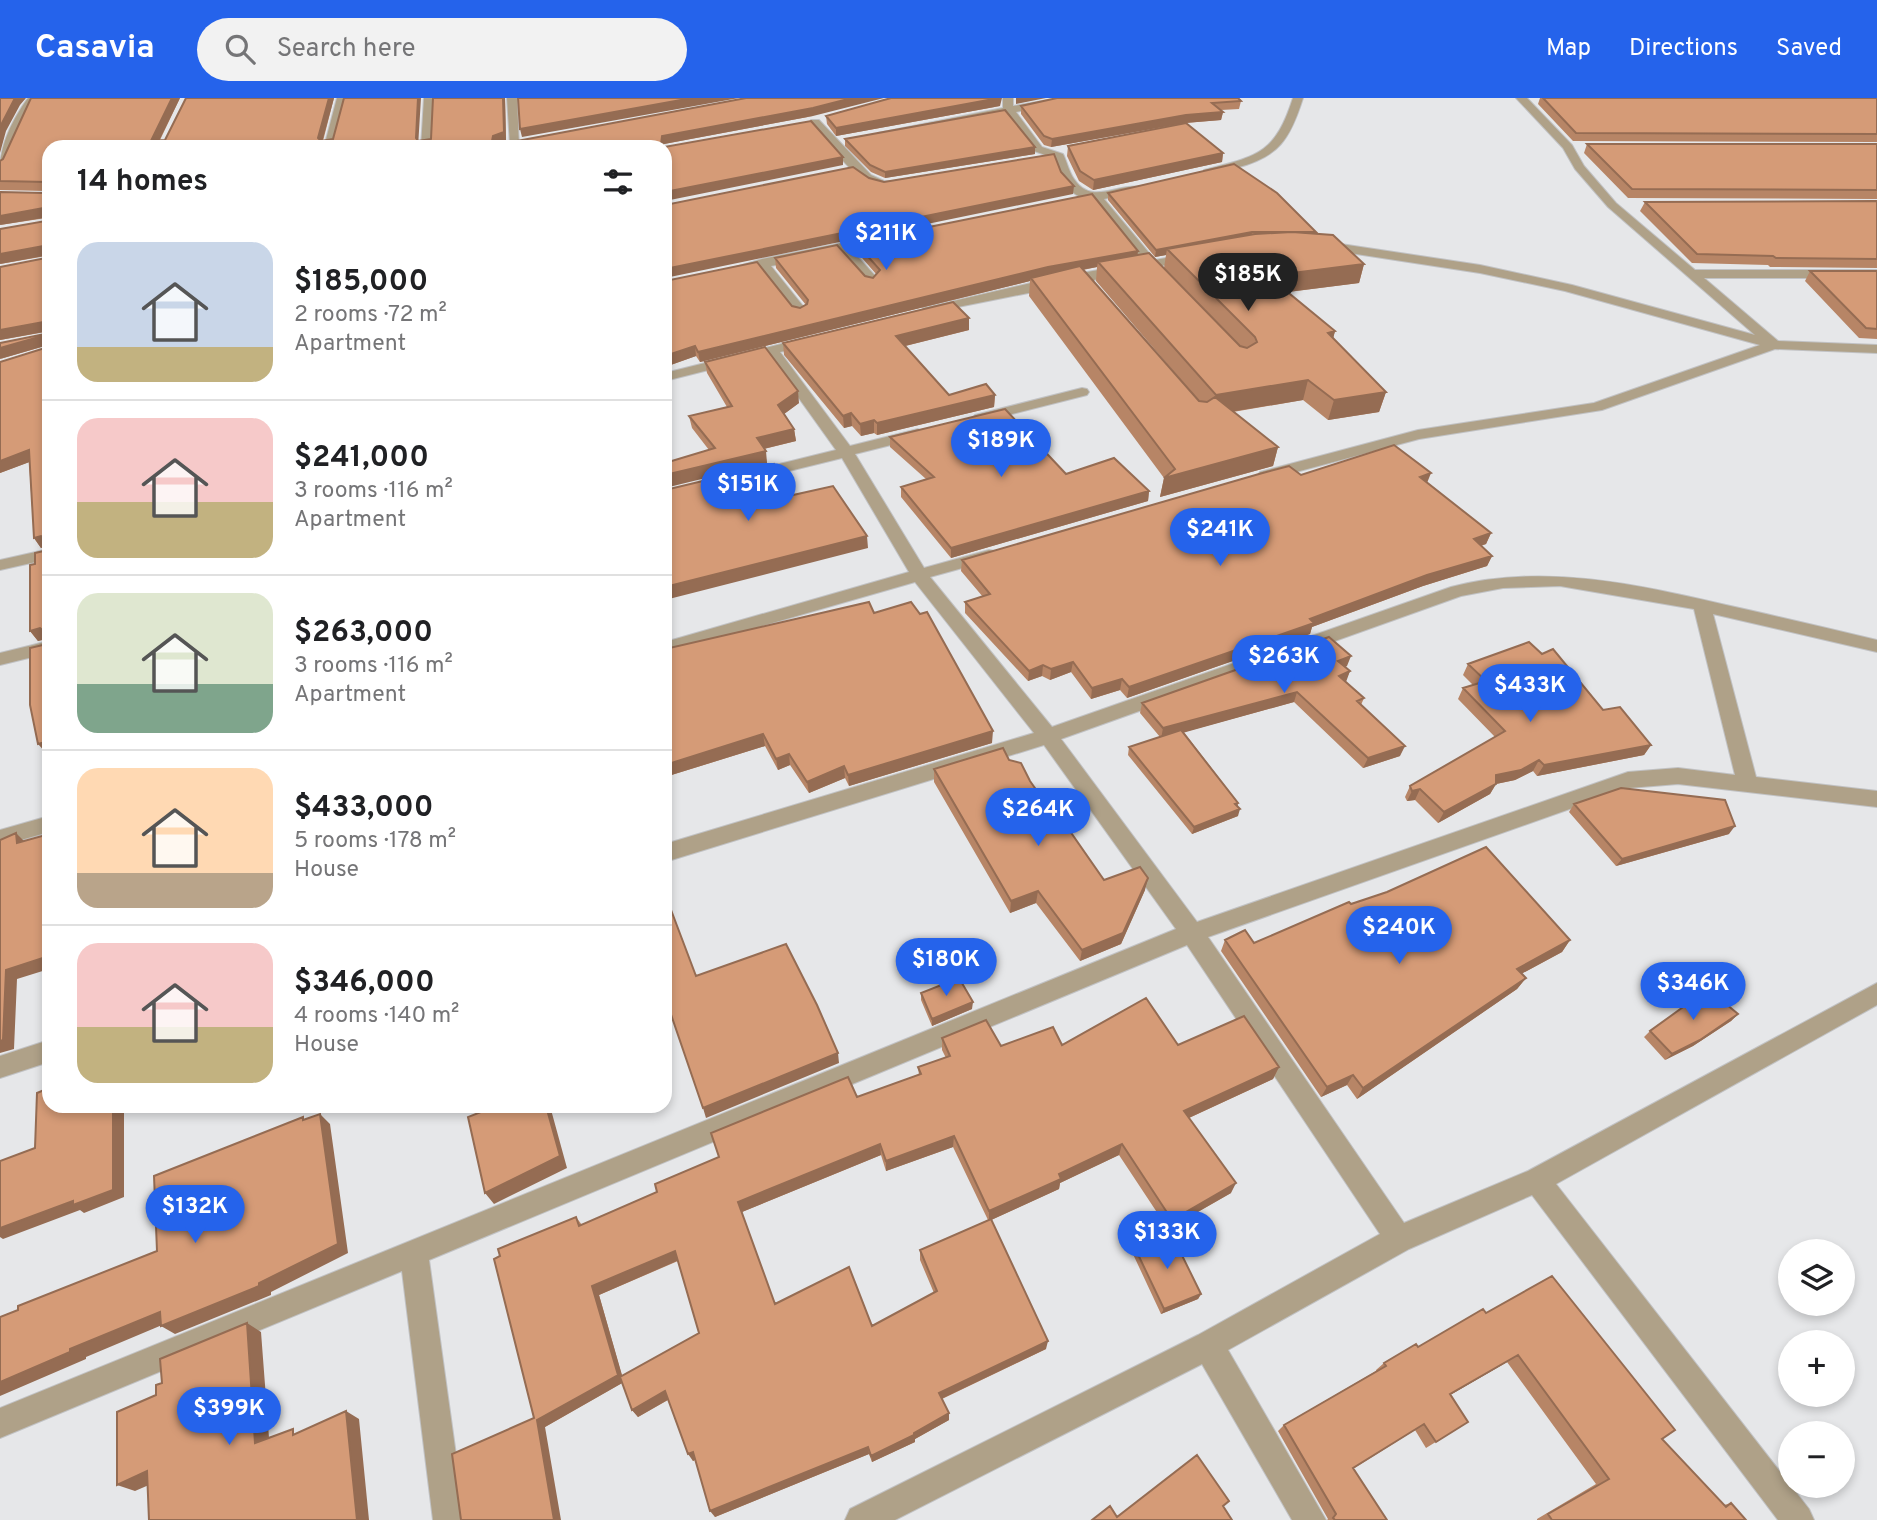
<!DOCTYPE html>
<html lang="en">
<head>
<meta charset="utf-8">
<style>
  :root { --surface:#fff; --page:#f2f2f2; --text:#202124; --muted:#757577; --line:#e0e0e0; --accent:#2563eb }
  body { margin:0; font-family:Overpass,sans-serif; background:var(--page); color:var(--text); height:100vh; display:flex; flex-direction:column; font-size:26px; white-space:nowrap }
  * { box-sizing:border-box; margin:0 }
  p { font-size:23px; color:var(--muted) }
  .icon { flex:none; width:38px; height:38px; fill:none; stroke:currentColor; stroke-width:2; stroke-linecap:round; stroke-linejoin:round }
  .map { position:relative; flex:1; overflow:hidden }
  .drawer { position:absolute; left:42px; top:42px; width:630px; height:973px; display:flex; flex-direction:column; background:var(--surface); border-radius:21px; box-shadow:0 4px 10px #0003 }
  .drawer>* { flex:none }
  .controls { position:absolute; left:1778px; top:1141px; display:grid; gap:14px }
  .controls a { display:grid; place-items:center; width:77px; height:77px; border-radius:50%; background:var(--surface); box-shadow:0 4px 10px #0003; font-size:35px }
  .price { position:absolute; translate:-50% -60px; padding:0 16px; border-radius:24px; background:var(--accent); color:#fff; font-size:23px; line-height:46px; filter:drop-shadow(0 2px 4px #0008) }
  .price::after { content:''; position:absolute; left:50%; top:42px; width:21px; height:16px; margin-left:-10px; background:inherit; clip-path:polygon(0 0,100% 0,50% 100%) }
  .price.current { background:#222; color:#fff }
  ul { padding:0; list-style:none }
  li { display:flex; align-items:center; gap:21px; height:175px; padding:0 35px }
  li+li { border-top:2px solid var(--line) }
  li span { display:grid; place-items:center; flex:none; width:196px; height:140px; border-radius:21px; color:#555 }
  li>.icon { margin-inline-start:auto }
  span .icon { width:84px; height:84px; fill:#fffc; stroke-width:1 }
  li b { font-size:30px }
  h2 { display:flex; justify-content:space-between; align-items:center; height:84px; padding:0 35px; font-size:30px }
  header { display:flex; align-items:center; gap:42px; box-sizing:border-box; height:98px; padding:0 35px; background:var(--accent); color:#fff }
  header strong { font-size:33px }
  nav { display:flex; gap:38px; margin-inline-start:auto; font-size:24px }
  .search { width:490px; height:63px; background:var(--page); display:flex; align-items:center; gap:18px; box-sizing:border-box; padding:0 24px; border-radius:38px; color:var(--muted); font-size:26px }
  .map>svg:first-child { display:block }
</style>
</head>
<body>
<header>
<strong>Casavia</strong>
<div class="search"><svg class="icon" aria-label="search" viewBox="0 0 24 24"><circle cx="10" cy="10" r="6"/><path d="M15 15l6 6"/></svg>Search here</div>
<nav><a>Map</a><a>Directions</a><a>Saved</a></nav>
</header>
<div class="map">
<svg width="1877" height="1422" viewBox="0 0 1877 1422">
  <rect width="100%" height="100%" fill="#e6e7e9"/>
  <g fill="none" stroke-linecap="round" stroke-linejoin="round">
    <g stroke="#c1c2c4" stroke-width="2">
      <path id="minor" d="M28 0H38L27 16 6 69 0 72C0 46 13 21 28 0Z
        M337 0H347L334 49H324Z
        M424 0H434L431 49H421Z
        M507 0H517L519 49 510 47Z
        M1003 0H1013V8L1060 0H1082L1016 14 1042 49 1063 56C1067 64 1069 74 1074 81 1092 108 1116 85 1140 89V93L1104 101 1155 162 1192 155 1196 156V162L1160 168 1166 176 1160 180 1149 171 923 216V210L928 209 1048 181 1143 164 1094 103 1064 107V103L1081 99C1065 93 1060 75 1054 60L1034 53 1006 16 883 38 878 35 1003 10Z
        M1293 0H1303C1290 41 1279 59 1236 70 1226 73 1214 78 1204 76V72C1258 58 1275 56 1293 0Z
        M1516 0H1527L1572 47 1584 68 1616 105 1695 172H1877V180H1704L1778 243 1877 247V255L1775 251 1602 312 1419 341 1266 382 1260 380 1258 377 1260 374 1418 332 1594 305 1760 247 1565 193 1480 175 1317 150V144L1321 143 1480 167 1572 187 1755 237 1608 109 1575 71 1563 50Z
        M811 22H819L871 77 884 83 898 84V88C858 96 836 50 811 26Z
        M882 137 888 141 886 144 851 151 877 180V186H867L839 154 771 168 807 213 800 217 795 216 759 170 732 176 726 172 762 161Z
        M809 239 814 240V246L780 254 850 348 918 331 926 336 923 339 855 356 924 470 989 452 995 453 998 457 995 461 930 479 1052 629 1451 489C1543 465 1635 486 1726 507 1776 518 1827 530 1877 542V554L1713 516 1756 679 1877 693V709L1678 686 1629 690 1208 839 1404 1125 1528 1073 1877 885V907L1556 1086 1809 1411 1814 1422H1778L1532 1097 1409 1151 1228 1252 1326 1422H1292L1202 1266 895 1422H845L850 1411 1198 1237 1380 1136 1187 847 429 1162 465 1422H433L402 1173 0 1340V1310L1176 831 1044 647 665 764V746L1034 635 915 484 665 556V544L909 474 842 360 749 383 741 378 743 375 836 352 768 257 665 283V275ZM1560 488 1694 511 1735 677 1678 670 1628 674 1197 824 1061 641 1461 498 1503 490Z
        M1082 290 1087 291 1089 294 1087 297 980 324 973 320 975 317Z
        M49 451V461L0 472V462Z
        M49 543V555L0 567V555Z
        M49 718V734L0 748V732Z
        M49 942V964L0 980V958Z"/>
    </g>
    <use href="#minor" fill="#afa188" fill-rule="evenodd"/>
  </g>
  <path fill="#b78566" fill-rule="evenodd" d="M180 0 160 42H165L186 0H334L323 43H419L431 41 433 0H505L506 42 505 43H517L813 18 664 46 49 49 47 656 43 542 38 543 30 533 35 466 44 453V449L41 450 34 440 29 364 0 375V264L45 250V248L0 261 45 236V234L0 242 46 160V158L0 166 46 123V120L0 127 46 93 0 92V63Z
    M1540 0H1877V44L1573 43 1538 6Z
    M1241 3 1239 11 1221 12 1223 14 1221 22 1185 25 1051 49 1044 47 1021 16V8Z
    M1000 8 836 38 827 26 826 18Z
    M845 41 1035 56 885 80 871 74 845 48Z
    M1587 46H1877V101L1628 100 1584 55Z
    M1068 48 1223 55 1222 64 1093 92 1079 83 1067 58Z
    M1108 95 1316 134 1315 135 1364 166 1359 185 1288 194 1335 233 1333 240 1386 294 1379 314 1328 322 1303 302 1233 314 1278 349 1273 368 1160 399 1164 380 1029 198 1030 183 700 264 696 258 665 269V183L800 210 806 207 776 170 775 160 873 180 876 176 856 153 855 144 1138 157 1220 227 1164 170 1166 157 1155 159 1108 102ZM1097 169 1096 183 1199 303 1083 172Z
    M1877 103V170L1770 169 1768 167 1692 165 1640 113 1645 104Z
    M1810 173H1877V241L1859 240 1805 183Z
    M969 220V232L905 248 949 297H995L994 309 877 337 874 335 861 338 852 328 844 330 784 257 783 245Z
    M705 264 799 305 784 316 794 331 796 343 764 351 767 365 709 352 692 330 689 318 727 309 707 275Z
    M890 339 1149 393 1148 403 951 460 901 399V389L926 381 890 349Z
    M1301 377 1427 384 1491 435 1486 446 1481 448 1492 458 1487 468 1423 488 1312 529 1310 536 1127 600 1120 592 1091 601 1071 574 1050 582 1042 578 1028 583 965 515V504L983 499 961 473 962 462Z
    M874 515 992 645 849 688 845 680 809 695 790 667 778 672 765 648 665 679Z
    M1468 566 1603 612 1651 647 1644 657 1537 678 1533 673 1515 682 1496 686 1490 696 1438 725 1415 702 1407 703 1405 699 1410 688 1495 639 1458 601 1463 590 1473 587 1463 577Z
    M1347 568 1345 569 1350 573 1345 584 1364 600 1361 607 1400 658 1363 670 1294 604 1184 634 1238 705V718L1192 736 1128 657 1129 649 1160 639 1140 615 1142 605Z
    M1009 662 1030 683 1104 782 1145 792 1121 846 1080 863 1036 805 1010 815 934 684V671Z
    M1574 706 1729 736 1616 768 1569 714Z
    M1225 842 1254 845 1570 842 1562 854 1521 876 1526 880 1517 891 1357 1001 1347 987 1321 999 1221 853Z
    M921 895 972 911 932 928 921 902Z
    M1738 916 1731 923 1693 948 1665 962 1644 939 1650 933Z
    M942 940 1001 948 1062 947H1178L1279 969 1273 981 1189 1020 1231 1095 1168 1131 1119 1057 1060 1085 1059 1091 991 1122 1046 1251 942 1301 949 1315V1322L915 1341V1344L872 1364 869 1356 715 1419 695 1362 693 1363 668 1302 638 1319 632 1312 622 1285 545 1329 534 1320 576 1119 582 1127 657 1094 719 1059 857 999 919 977 918 969 946 960 942 952ZM953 1049 988 1122 920 1152V1162L934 1195 872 1228 775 1206 742 1114 881 1057 886 1073ZM678 1163 699 1235 622 1278 599 1197Z
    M1134 1148 1201 1196 1198 1201 1161 1216 1132 1154Z
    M1486 1215 1662 1341 1724 1407 1731 1405 1746 1422H1537V1421L1596 1386 1507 1264 1450 1297 1468 1324 1426 1350 1415 1332 1353 1371 1387 1422H1327L1328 1421 1278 1333 1284 1327 1376 1273V1272L1384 1265 1418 1249Z"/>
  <path fill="#956c53" d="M15 0H26L20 7 6 33 0 55V29Z
    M172 0H180L156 49 151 43Z
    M329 0H334L321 48 318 40Z
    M418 0H421L418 49 416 40Z
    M503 0H505L506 42 495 47 492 43Z
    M692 0H739L522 39 520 31Z
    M852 0H884L813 18 664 46 663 49 661 47 662 38Z
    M999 0H1002L1000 8 836 38V30Z
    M1016 0H1046L1016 6Z
    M1223 14 1221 22 1185 25 1051 49 1052 41 1186 17Z
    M1035 49V56L885 80V74Z
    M1223 55 1222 64 1093 92 1094 82Z
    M843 59V67L665 103V94Z
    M1074 88 1073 96 665 180V171Z
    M43 110 49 119 0 127V118Z
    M1252 134 1251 141 1167 151 1166 157 1155 159 1156 152Z
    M43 148 49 157 0 166V156Z
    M1138 153 1137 162 1098 164 1097 169 1047 178 1031 180 1030 183 700 264 698 254 1048 169Z
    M1364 166 1359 185 1264 197 1268 178Z
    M969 220V232L897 250 896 238Z
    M43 224 49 233 0 242V232Z
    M1335 233 1330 253 1328 235Z
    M42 238 48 247 0 261V250Z
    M695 248 696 258 665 269V258Z
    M1308 282 1303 302 1211 317 1216 297Z
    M798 293 799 305 780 319 778 307Z
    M1386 294 1379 314 1328 322 1334 302Z
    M995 297 994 309 877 337V325Z
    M851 315 852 328 844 330 843 318Z
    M874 322V335L861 338 860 326Z
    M794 331 796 343 759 352 757 340Z
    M1278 349 1273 368 1160 399 1164 380Z
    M29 352 35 362 0 375V363Z
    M766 353 767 365 665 390V377Z
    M1431 375 1427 385 1420 379Z
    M1149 393 1148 403 951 460V450Z
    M1491 435 1486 446 1469 451 1474 441Z
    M41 438 48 448 41 450 34 440Z
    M867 438 868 450 665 502V489Z
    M1492 458 1487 468 1423 488 1312 529 1310 536 1127 600 1129 589 1427 477Z
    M40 530 48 540 38 543 30 533Z
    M1351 558 1347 568 1334 573 1338 563Z
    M1073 564 1071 574 1050 582 1051 571Z
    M1043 567 1042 578 1028 583 1029 573Z
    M1350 573 1346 584 1335 588 1339 578Z
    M1122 581 1120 592 1091 601 1092 590Z
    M1297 594 1294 604 1161 641 1163 630Z
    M993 633 992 645 849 688 848 677Z
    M763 636 765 648 665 679V667Z
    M49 643V655L47 656 38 646Z
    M1651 647 1644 657 1537 678 1544 667Z
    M1405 648 1400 658 1363 670 1368 660Z
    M789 656 790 667 778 672 776 661Z
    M1539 662 1533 673 1515 682 1496 686 1490 696 1438 725 1444 714 1496 677Z
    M844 668 845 680 809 695 807 684Z
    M1420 691 1415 702 1407 703 1412 693Z
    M1240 711 1238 718 1192 736 1194 729Z
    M1735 728 1729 736 1616 768 1622 761Z
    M16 735 26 745H17Z
    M1148 780 1145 792 1121 846 1080 863 1082 852Z
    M1038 793 1036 805 1010 815 1011 803Z
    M1570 842 1562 854 1508 883 1517 871Z
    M49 858V871L17 881 14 951 0 955V943L6 872Z
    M1526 880 1517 891 1357 1001 1363 990Z
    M973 904 972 911 932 928V921Z
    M1738 916 1731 923 1693 948 1665 962 1672 956Z
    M838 955 839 965 706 1020 703 1010Z
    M1279 969 1273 981 1180 1024 1184 1013Z
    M1353 977 1347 987 1321 999 1327 989Z
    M113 1008H124V1099L84 1115 80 1112 3 1141 0 1139V1130Z
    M546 1008H550L567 1070 494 1106 485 1095Z
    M320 1016 330 1026 348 1155 271 1194V1197L175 1236 161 1228 259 1185Z
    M954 1038 953 1049 886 1073V1063Z
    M880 1046 881 1057 742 1114 738 1104Z
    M1122 1046 1119 1057 1060 1085 1059 1091 989 1123V1113L1059 1076Z
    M1236 1085 1231 1095 1168 1131 1172 1122Z
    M675 1153 679 1162 599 1197 624 1284 545 1329 561 1422H554L537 1322 592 1188Z
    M1201 1196 1198 1201 1161 1216 1164 1211Z
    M160 1214 174 1222 86 1259V1261L0 1298V1284L70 1251Z
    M247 1225 261 1234 270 1353 255 1345Z
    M1048 1243 1046 1251 939 1302V1295Z
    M1518 1257 1507 1264 1440 1303 1450 1296Z
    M665 1293 671 1300 638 1319 632 1312Z
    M346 1313 359 1321 369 1422H357Z
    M949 1315V1322L915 1341V1344L872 1364 871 1358Z
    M868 1349 869 1356 715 1419 710 1413Z
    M693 1354 698 1360 693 1363 688 1356Z
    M147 1373 165 1380 135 1393 117 1387Z"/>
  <path fill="#d59b77" stroke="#956c53" stroke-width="2" d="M0 0H15L0 29Z
    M31 0H172L151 43 165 42 186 0H329L318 40 321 43 333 41 344 0H418L416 40 418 43 431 41 433 0H503L504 34 493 38 492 43H517L746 0H852L813 10 662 38 661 47 664 49H49V643L38 646 30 607V550L43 547 44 533 40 530 30 533V467L35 466V455L44 453V441L41 438 34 440 29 352 0 363V264L45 250 46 240 42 238 0 250V245L45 236 46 227 43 224 0 232V169L46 160V151L43 148 0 156V131L46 123V113L43 110 0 118V94L44 95 47 92 46 84 0 83V63L3 61Z
    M518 0H692L520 31Z
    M891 0H999L836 30 826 18Z
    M1057 0H1238L1241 3 1212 5 1223 14 1186 17 1052 41 1044 38 1021 8Z
    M1543 0H1877V36L1576 35Z
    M1005 12 1035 49 885 74 870 67 845 41Z
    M811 23 843 59 665 94 664 49Z
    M1186 25 1223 55 1094 82 1080 73 1068 48Z
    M1587 46H1877V92L1632 91Z
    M1054 56 1061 74 1074 88 665 171V107L853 69 869 80 884 84Z
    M1234 66 1277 95 1316 134H1252L1156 152 1108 95Z
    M1092 96 1138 153 1048 169 698 254 695 248 665 258V183L757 164 792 208 800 210 807 206 808 202 775 160 837 147 865 178 873 180 880 172 855 144Z
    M1877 103V161L1776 160 1773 158 1697 156 1645 104Z
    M1292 134 1333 137 1364 166 1268 178 1335 233 1328 235 1386 294 1334 302 1308 282 1216 297 1098 164 1149 155 1240 248 1247 250 1257 244 1255 239 1167 151 1255 136Z
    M1080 168 1199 303 1207 304 1215 299 1278 349 1164 380 1175 371 1031 180Z
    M1810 173H1877V231L1866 230Z
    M953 204 969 220 896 238 949 297 986 286 995 297 877 325 874 322 860 326 851 315 843 318 783 245Z
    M765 249 798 293 778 307 794 331 757 340 766 353 665 377V365L715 350 689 318 732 308 705 264Z
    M1005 311 1066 376 1114 360 1149 393 951 450 901 389 934 379 890 339Z
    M1394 347 1431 375 1420 379 1491 435 1474 441 1492 458 1427 477 1310 521 1314 525 1129 589 1122 581 1092 590 1073 564 1051 571 1043 567 1029 573 965 504 990 496 962 462 1259 376 1289 368 1301 377Z
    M774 366 793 397 833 388 867 438 665 489V392Z
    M869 504 874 515 911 504 920 516 927 514 993 633 848 677 844 668 807 684 789 656 776 661 763 636 665 667V551Z
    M1329 539 1351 558 1338 563 1350 573 1339 578 1364 600 1357 603 1405 648 1368 660 1297 594 1163 630 1142 605Z
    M1529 544 1542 556 1553 551 1603 612 1620 609 1651 647 1544 667 1539 662 1521 672 1496 677V686L1444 714 1420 691 1412 693 1410 688 1505 633 1463 590 1486 583 1468 566Z
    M1181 632 1238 705 1235 706 1240 711 1194 729 1129 649Z
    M1003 650 1009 662 1021 665 1030 683 1047 707 1051 706 1104 782 1140 769 1148 780 1123 835 1082 852 1038 793 1011 803 934 671Z
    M1621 690 1725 702 1735 728 1622 761 1574 706Z
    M16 735 17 745 49 736V858L6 872 3 942 0 943V742Z
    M1486 749 1570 842 1517 871 1526 880 1363 990 1353 977 1327 989 1225 842 1245 832 1254 845 1349 804 1351 806 1387 794Z
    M665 796 696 878 786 846 817 907 838 955 703 1010 665 899Z
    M959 880 973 904 932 921 921 895Z
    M1708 891 1738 916 1700 942 1672 956 1650 933Z
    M1146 900 1178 947 1244 918 1279 969 1184 1013 1236 1085 1172 1122 1122 1046 1059 1076 1061 1081 989 1113 954 1038 886 1063 880 1046 738 1104 775 1206 849 1169 872 1228 937 1193 920 1152 991 1121 1048 1243 939 1295 949 1315 914 1335V1337L871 1358 868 1349 710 1413 693 1354 688 1356 665 1293 632 1312 620 1279 699 1235 675 1153 592 1188 618 1277 537 1322 554 1422H461L452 1356 534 1320 494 1161 500 1158 498 1151 576 1119 579 1128 657 1094 655 1086 719 1059 711 1035 848 979 857 999 921 976 918 969 950 958 942 940 986 922 1001 948 1053 929 1062 947Z
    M49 990V1008H113V1092L73 1107V1103L0 1130V1063L35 1050 37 995Z
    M496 1008H546L560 1058 485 1095 468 1019Z
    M320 1016 338 1146 259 1185V1188L161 1228 160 1214 70 1251V1254L0 1284V1219L18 1212V1208L157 1153 154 1078 303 1019V1022Z
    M1171 1135 1201 1196 1164 1211 1134 1148Z
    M1552 1178 1675 1332 1662 1341 1726 1409 1731 1405 1746 1422H1552L1548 1416 1609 1381 1518 1257 1450 1296 1468 1324 1436 1344 1424 1326 1353 1370 1387 1422H1335L1333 1420 1336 1416 1284 1327 1386 1268 1384 1265 1416 1246 1418 1249 1483 1211 1486 1215Z
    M247 1225 255 1345 293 1331V1337L346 1313 357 1422H149L147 1373 117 1387V1314L156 1297V1287L162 1285 160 1261Z
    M1197 1357 1229 1403 1223 1408 1232 1422H1092L1110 1408 1117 1419Z"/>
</svg>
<div class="controls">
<a><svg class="icon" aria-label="layers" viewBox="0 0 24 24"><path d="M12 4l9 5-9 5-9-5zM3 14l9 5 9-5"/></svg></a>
<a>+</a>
<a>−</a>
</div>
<b class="price" style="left:886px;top:174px">$211K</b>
<b class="price current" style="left:1248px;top:215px">$185K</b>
<b class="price" style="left:1001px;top:381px">$189K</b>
<b class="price" style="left:748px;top:425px">$151K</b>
<b class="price" style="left:1220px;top:470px">$241K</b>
<b class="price" style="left:1284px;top:597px">$263K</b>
<b class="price" style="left:1530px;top:626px">$433K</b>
<b class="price" style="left:1038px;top:750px">$264K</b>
<b class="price" style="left:1399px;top:868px">$240K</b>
<b class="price" style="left:946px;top:900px">$180K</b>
<b class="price" style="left:1693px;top:924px">$346K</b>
<b class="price" style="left:195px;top:1147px">$132K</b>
<b class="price" style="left:1167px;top:1173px">$133K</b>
<b class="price" style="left:229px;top:1349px">$399K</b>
<section class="drawer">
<h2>14 homes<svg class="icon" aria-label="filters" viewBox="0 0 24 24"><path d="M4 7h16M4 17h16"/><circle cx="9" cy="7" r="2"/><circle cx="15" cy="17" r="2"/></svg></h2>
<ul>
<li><span style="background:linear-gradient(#c9d6e8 75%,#c2b280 0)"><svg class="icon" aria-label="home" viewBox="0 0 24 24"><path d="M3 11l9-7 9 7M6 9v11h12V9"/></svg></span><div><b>$185,000</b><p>2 rooms · 72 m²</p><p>Apartment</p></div></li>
<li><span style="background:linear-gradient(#f6c9c9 60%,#c2b280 0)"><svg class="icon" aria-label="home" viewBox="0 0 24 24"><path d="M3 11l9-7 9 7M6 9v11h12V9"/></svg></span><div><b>$241,000</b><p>3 rooms · 116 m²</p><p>Apartment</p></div></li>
<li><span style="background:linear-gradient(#dfe7d0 65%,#7fa58c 0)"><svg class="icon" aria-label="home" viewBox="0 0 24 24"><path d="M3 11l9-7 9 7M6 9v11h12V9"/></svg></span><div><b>$263,000</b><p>3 rooms · 116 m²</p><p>Apartment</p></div></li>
<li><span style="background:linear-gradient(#ffd9b3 75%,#b9a48a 0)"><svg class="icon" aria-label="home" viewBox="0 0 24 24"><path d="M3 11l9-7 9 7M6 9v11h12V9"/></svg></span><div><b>$433,000</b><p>5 rooms · 178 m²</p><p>House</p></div></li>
<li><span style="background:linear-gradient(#f6c9c9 60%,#c2b280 0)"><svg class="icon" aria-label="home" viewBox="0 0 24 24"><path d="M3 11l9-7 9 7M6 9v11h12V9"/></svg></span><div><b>$346,000</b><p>4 rooms · 140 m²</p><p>House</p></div></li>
</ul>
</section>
</div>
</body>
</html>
